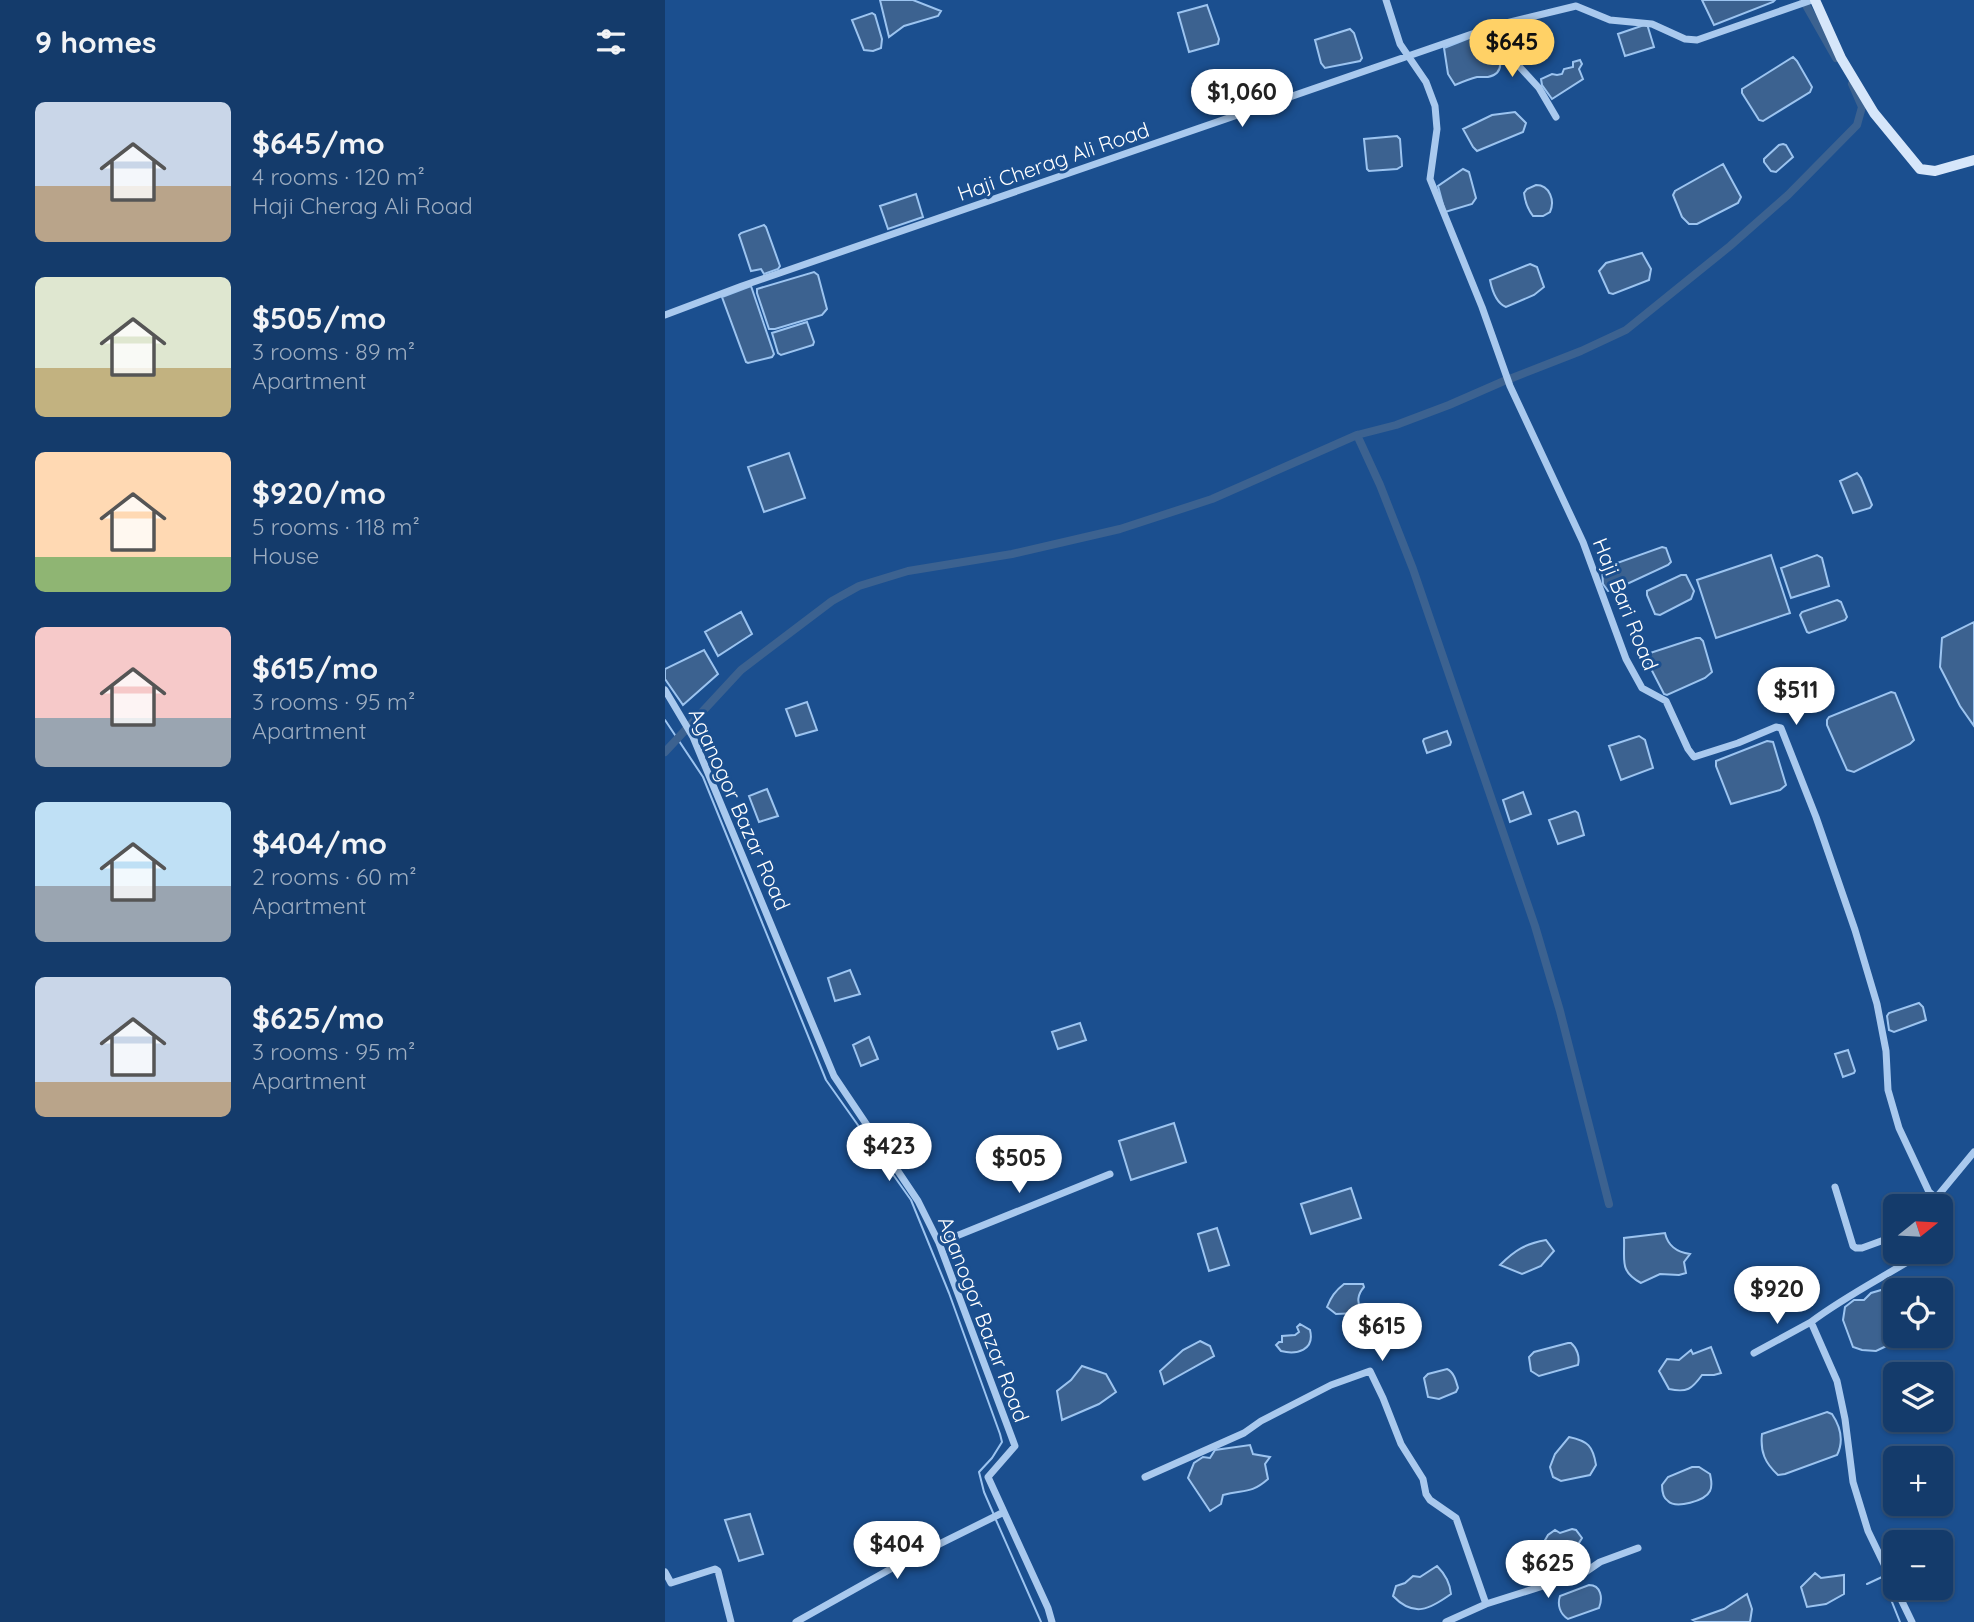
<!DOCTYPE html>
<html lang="en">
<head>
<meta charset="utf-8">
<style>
  :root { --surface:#143b6b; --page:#1d4271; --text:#f1f3f6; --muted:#9dadc1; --line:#33557e; --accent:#ffd166 }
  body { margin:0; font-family:Quicksand,sans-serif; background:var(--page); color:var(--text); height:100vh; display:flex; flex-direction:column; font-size:26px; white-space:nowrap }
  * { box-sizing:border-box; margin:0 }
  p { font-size:23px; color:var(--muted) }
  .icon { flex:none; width:38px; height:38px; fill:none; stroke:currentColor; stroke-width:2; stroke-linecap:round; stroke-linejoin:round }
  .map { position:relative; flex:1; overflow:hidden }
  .sheet { display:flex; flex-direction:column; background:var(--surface); width:665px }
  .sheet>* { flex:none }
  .needle { width:46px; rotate:72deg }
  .fabs { position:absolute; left:1218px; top:1194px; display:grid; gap:14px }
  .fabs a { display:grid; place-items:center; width:70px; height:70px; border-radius:10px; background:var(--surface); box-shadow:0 2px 5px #0004,0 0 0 2px var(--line); font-size:35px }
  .price { position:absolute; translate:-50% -60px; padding:0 16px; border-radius:24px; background:#fff; color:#222; font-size:23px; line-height:46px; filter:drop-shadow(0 2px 4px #0008) }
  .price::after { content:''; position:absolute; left:50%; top:42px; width:21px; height:16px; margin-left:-10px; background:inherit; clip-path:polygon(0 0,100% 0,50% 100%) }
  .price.selected { background:var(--accent); color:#111 }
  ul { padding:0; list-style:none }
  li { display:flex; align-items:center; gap:21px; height:175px; padding:0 35px }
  li span { display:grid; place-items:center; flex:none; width:196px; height:140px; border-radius:10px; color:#555 }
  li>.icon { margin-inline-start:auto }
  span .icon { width:84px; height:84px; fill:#fffc; stroke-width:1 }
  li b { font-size:30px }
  h2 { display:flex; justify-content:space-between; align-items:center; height:84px; padding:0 35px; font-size:30px }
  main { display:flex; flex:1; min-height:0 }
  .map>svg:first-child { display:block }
</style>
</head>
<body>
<main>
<section class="sheet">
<h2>9 homes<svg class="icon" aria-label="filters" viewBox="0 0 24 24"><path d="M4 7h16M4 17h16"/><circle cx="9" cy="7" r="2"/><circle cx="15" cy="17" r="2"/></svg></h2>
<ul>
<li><span style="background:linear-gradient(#c9d6e8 60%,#b9a48a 0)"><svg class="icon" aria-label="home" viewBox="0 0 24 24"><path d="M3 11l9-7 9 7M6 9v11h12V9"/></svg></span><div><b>$645/mo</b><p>4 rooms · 120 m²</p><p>Haji Cherag Ali Road</p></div></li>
<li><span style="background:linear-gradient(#dfe7d0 65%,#c2b280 0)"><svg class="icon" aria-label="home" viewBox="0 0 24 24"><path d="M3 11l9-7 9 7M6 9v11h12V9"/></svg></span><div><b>$505/mo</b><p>3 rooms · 89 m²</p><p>Apartment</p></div></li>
<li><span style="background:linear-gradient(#ffd9b3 75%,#8fb573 0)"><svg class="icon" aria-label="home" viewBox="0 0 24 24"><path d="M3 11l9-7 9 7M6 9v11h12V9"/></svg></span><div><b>$920/mo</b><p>5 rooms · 118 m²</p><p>House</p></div></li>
<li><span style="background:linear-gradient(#f6c9c9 65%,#9aa5b1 0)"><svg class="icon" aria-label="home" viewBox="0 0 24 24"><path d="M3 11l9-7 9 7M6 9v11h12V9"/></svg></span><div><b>$615/mo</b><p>3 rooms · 95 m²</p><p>Apartment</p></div></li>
<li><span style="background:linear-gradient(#bfe0f5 60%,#9aa5b1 0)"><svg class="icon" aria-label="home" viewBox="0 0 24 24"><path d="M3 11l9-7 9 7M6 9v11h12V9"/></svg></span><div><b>$404/mo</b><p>2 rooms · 60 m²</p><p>Apartment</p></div></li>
<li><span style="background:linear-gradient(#c9d6e8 75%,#b9a48a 0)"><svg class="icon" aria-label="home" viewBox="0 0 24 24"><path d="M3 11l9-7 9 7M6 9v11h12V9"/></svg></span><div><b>$625/mo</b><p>3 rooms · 95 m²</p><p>Apartment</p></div></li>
</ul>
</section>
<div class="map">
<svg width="1309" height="1622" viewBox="0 0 1309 1622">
  <rect width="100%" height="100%" fill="#1b4f8f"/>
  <path fill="#3c6290" stroke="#9cc4f0" stroke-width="2" d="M215 0H248L276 11 273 16 239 26 224 37Z
    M1037 0H1110L1108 2 1049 25Z
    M542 5 554 39 553 44 524 52 513 13Z
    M207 13 210 15 217 39 216 48 208 51 199 50 187 20Z
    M982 24 989 47 960 56 953 34Z
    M685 29 689 33 697 58 695 61 660 68 656 63 650 40Z
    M812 35 827 39C833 51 844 73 823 77 819 77 815 77 812 77 804 79 797 82 790 85L783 74 779 48Z
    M1128 57 1132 61 1147 87 1145 92 1098 121 1094 120 1077 93V89Z
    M915 60 917 64 914 69 918 79 887 99 877 85 876 79 887 74 892 75 897 74 899 69 908 67V62Z
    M850 112 861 123 858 132 812 151 808 147 798 129 827 115Z
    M732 136 735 139 737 166 732 169 704 171 702 169 699 139Z
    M1118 144 1121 145 1128 157 1111 172 1106 171 1099 162V159L1114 145Z
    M1058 164 1076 197 1073 203 1032 224H1024L1017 217 1008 195 1010 191Z
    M798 169 804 172 811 198 807 204 780 212 773 186Z
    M871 185C885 185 890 201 885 212L878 216H868C862 208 860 202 859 193L862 189Z
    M251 194 258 217 223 229 215 206Z
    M99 225 101 227 115 266 113 269 99 274 96 269 86 271 74 235 76 233Z
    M977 253 986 269 984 280 948 294 944 293 934 271 941 263Z
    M865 264 872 267 879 287 869 295 841 307C831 303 827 290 825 280Z
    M149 272 153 275 162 309 157 315 110 329H104L92 293V289Z
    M86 286 109 354 107 357 83 363 81 362 57 297Z
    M142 322 149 342 148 345 116 355 113 353 107 333Z
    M124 453 140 498 99 512 83 467Z
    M1192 473 1196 478 1207 505 1205 508 1188 513 1175 481Z
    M997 547 1001 548 1006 562 1003 565 949 590 943 591 938 584 937 569 938 568Z
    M1106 555 1125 613 1051 638 1032 580Z
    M1152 555 1157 558 1164 586 1126 598 1116 568Z
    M1016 575H1021L1029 591 1026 599 995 615 990 614 982 595V591Z
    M1172 600 1176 602 1182 617 1180 620 1144 633 1142 632 1135 615 1137 612Z
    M76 612 87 634 53 656 40 632Z
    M1309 622V726L1295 706 1275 667 1277 638Z
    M1031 638H1035L1038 641 1047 672 1040 678 1002 695 999 694 981 659 982 654Z
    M39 650 53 674 18 705 0 679V669Z
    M1226 692 1230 693 1249 740 1245 744 1189 772 1182 770 1162 725V720L1164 717Z
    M142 702 152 730 131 736 121 709Z
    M782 731 786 742 785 745 762 753 758 741 759 739Z
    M974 736 980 740 988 768 956 780 944 746Z
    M1102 741 1108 742 1121 785 1115 790 1066 804 1051 766V761Z
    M102 789 113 816 94 822 84 796Z
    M858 792 866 814 845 822 838 800Z
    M910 811 913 813 919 835 893 844 884 820Z
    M185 970 195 994 170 1001 163 978Z
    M1254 1003 1258 1007 1261 1020 1229 1032 1224 1030 1222 1016 1224 1013Z
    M415 1023 421 1040 393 1049 387 1032Z
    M204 1037 213 1059 196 1066 188 1045Z
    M1183 1050 1190 1071 1189 1073 1178 1077 1170 1054Z
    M509 1123 521 1162 466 1180 454 1141Z
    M686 1188 696 1218 646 1234 636 1204Z
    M552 1228 564 1265 544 1271 533 1234Z
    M1000 1233C1003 1246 1011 1252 1025 1254L1019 1262 1021 1273 1014 1275 995 1274 976 1283C954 1271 960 1261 959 1238Z
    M881 1240 889 1251 876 1266 857 1274 835 1265C850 1250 860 1244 881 1240Z
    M679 1284H698L699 1287C692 1295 692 1302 696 1311L694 1313 671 1314 662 1307C666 1297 670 1291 679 1284Z
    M1223 1288 1226 1293H1230V1335H1255L1228 1343 1211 1351 1197 1350 1188 1347 1178 1320 1180 1307 1189 1300H1199L1206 1293Z
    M635 1324 645 1330C650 1350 632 1355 616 1351L611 1345 614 1342H617V1336L630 1335 634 1332 632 1327Z
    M535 1341 545 1346 549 1356 499 1384 495 1371 518 1350Z
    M903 1343H906C912 1348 915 1357 913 1365L874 1376 866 1371 864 1357 869 1352Z
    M1046 1347 1056 1373 1049 1375H1037C1027 1389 1022 1393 1004 1389L994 1371 1002 1359 1014 1360 1026 1350 1028 1354Z
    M417 1366 441 1374 451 1392 434 1404 397 1420 392 1391 406 1380Z
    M782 1369C789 1372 791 1381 793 1388L791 1392 774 1399 763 1397 759 1378 763 1374Z
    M1162 1412 1167 1414C1175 1426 1179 1441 1172 1455L1120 1474 1113 1475C1100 1463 1095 1452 1097 1434Z
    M904 1437C923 1441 928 1446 931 1465L925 1475 896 1481 888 1477 885 1467 890 1454Z
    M585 1445 588 1454 605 1457 600 1464 603 1479C585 1495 578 1489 558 1495L556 1504 545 1511 523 1478 529 1463 538 1457 545 1458 550 1450Z
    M1027 1467H1034L1045 1474C1046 1480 1048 1485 1045 1491 1040 1501 1011 1509 1003 1501 998 1498 997 1491 997 1485L1003 1477Z
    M85 1514 98 1554 74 1561 60 1520Z
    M907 1529 911 1530 917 1538 909 1551 902 1553 897 1549 892 1554 891 1559 886 1560 882 1558 876 1547 883 1535 890 1530 895 1533Z
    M772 1566C780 1574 785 1582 786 1594 765 1609 749 1618 728 1596L731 1586 740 1583 748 1576 755 1577Z
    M1150 1573 1156 1578 1179 1575V1594L1161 1604 1142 1607 1136 1587Z
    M924 1585C936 1585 938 1598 934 1608L903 1619C895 1614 892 1605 895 1596Z
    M1082 1594 1087 1609 1085 1622H1032L1028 1620 1059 1609Z"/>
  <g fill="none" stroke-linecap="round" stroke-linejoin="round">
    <path stroke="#9cc4f0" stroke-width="2" d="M0 720 38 777 161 1080 246 1200 284 1293 335 1434 337 1442 327 1458 314 1472 319 1492 329 1515
      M331 1520 376 1622
      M1202 1584 1217 1577 1235 1622"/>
    <path stroke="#3c6290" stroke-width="8" d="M1138 0 1171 58
      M847 378 916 351 961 330 1065 246 1123 195 1192 125 1197 107 1187 84
      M692 435 715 485 748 569 870 926 895 1011 944 1204
      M0 752 76 670 167 601 194 586 243 571 347 554 455 529 547 499 692 435 731 425 784 405 839 381"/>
    <path stroke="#a9c9ee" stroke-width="7" d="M721 0 735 44 761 82 770 106 772 129 765 179 817 307 845 386 918 542 961 659 977 688 1001 701 1023 749 1029 757 1073 743 1111 727 1116 728 1151 817 1190 930 1212 1004 1221 1051 1223 1090 1234 1128 1264 1192 1271 1198 1309 1152
      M833 25 851 63 874 88 891 117
      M0 315 77 286 833 25 911 6 945 20 987 24 1020 39 1032 40 1147 0
      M0 690 28 737 169 1076 253 1201 274 1243 350 1446 323 1477 383 1608 387 1622
      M1170 1187 1188 1246 1191 1248H1197L1230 1236
      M274 1243 445 1174
      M1089 1353 1146 1322
      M480 1477 579 1433 596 1421 666 1385 705 1371 718 1398 736 1444 758 1479 761 1494 765 1500 791 1518 821 1604
      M0 1572 6 1583 50 1569 53 1571 66 1622
      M131 1622 238 1562 339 1512
      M781 1622 821 1604 919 1573 935 1562 973 1548
      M1247 1622 1203 1531 1188 1482 1180 1419 1172 1381 1146 1322C1179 1297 1217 1278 1252 1256L1255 1251"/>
    <path stroke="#d6e6fa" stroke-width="10" d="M1150 0 1176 58 1209 113 1255 169 1270 171 1309 160"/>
  </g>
  <g text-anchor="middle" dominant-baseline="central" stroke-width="6" stroke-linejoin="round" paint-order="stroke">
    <g font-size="21" fill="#fff" stroke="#1b4f8f">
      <text transform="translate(388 161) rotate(-19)">Haji Cherag Ali Road</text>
      <text transform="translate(961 604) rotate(68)">Haji Bari Road</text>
      <text transform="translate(75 809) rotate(66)">Aganogor Bazar Road</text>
      <text transform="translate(319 1319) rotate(69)">Aganogor Bazar Road</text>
    </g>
  </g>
</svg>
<div class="fabs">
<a><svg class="needle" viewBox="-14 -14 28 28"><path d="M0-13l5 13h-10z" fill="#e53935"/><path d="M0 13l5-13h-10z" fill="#9dadc1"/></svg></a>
<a><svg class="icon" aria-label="locate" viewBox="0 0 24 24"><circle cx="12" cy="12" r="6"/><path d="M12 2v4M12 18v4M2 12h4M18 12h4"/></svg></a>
<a><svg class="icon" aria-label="layers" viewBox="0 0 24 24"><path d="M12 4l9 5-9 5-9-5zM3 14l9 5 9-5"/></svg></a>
<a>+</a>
<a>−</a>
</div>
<b class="price selected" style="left:847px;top:79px">$645</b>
<b class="price" style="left:577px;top:129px">$1,060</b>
<b class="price" style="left:1131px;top:727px">$511</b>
<b class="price" style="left:224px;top:1183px">$423</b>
<b class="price" style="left:354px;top:1195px">$505</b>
<b class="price" style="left:1112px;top:1326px">$920</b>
<b class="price" style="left:717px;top:1363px">$615</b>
<b class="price" style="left:232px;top:1581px">$404</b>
<b class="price" style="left:883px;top:1600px">$625</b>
</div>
</main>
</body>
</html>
